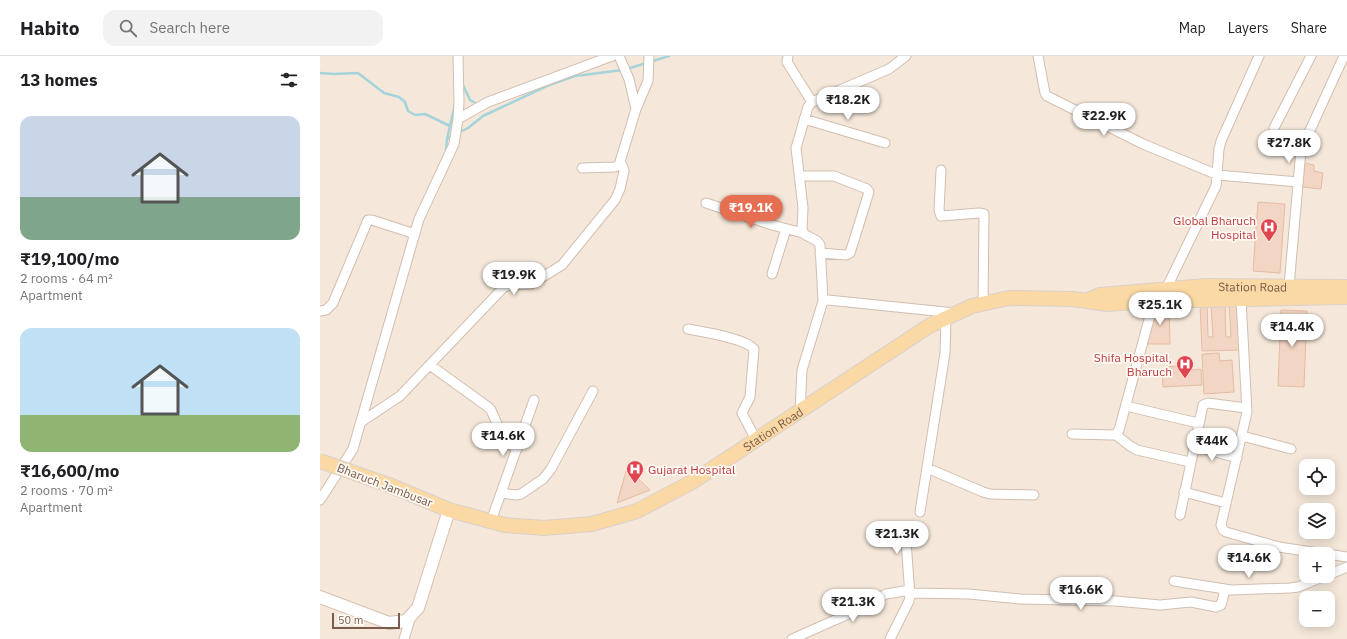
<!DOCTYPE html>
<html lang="en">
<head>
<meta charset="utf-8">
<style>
  :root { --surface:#fff; --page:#f2f2f2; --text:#202124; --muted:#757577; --line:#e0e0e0; --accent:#e76f51 }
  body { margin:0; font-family:"IBM Plex Sans",sans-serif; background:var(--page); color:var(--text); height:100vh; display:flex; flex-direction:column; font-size:15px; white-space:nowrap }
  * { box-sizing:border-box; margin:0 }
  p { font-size:13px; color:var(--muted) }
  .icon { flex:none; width:22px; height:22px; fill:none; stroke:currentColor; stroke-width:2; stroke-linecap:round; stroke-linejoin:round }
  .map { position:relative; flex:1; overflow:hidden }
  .sheet { display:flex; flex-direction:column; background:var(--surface); width:320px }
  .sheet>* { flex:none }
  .tools { position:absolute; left:979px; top:403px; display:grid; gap:8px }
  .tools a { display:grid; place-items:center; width:36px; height:36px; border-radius:8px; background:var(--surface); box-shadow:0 2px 10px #0003; font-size:20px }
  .scale { position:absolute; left:12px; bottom:10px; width:68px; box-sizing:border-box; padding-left:4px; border:2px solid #7a5c4d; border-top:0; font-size:11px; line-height:14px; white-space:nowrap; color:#7a5c4d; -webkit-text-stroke:3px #fffaf3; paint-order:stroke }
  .price { position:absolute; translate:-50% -34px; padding:0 9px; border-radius:14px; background:#fff; color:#222; font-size:13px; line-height:26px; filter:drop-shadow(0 1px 2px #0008) }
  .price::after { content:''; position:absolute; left:50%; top:24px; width:12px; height:9px; margin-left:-6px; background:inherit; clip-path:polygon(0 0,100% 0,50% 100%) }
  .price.selected { background:var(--accent); color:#fff }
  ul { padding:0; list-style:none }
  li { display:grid; align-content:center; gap:8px; height:212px; padding:0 20px }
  li span { display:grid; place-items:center; height:124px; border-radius:12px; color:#555 }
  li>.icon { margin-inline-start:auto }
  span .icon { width:72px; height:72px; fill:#fffc; stroke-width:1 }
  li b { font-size:17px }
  h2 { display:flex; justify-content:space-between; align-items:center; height:48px; padding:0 20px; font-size:17px }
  header { display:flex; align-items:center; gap:24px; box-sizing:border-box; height:56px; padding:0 20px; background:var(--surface); border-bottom:1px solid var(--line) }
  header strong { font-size:19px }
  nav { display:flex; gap:22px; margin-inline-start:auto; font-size:14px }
  .search { width:280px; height:36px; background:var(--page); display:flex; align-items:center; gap:10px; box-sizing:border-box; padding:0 14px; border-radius:12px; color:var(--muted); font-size:15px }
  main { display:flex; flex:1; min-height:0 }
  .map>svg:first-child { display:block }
</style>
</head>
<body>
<header>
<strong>Habito</strong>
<div class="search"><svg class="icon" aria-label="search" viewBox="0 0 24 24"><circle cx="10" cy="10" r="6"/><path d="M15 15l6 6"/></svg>Search here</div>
<nav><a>Map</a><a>Layers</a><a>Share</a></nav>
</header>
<main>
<section class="sheet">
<h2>13 homes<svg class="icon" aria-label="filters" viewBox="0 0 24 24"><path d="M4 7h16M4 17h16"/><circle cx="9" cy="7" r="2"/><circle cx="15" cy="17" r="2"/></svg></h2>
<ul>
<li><span style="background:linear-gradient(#c9d6e8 65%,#7fa58c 0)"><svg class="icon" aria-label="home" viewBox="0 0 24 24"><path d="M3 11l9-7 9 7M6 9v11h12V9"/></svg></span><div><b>₹19,100/mo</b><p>2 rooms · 64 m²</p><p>Apartment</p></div></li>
<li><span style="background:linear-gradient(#bfe0f5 70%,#8fb573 0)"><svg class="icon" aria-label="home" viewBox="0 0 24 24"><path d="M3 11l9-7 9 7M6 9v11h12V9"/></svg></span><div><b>₹16,600/mo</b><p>2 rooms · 70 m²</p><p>Apartment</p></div></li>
</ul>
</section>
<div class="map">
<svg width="1027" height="583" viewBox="0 0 1027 583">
  <rect width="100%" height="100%" fill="#fdf6ec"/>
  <path fill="#f5e8da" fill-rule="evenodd" d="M0 0H1027V583H0ZM986 410H1008V432H986ZM986 454H1008V476H986ZM986 498H1008V520H986ZM986 542H1008V564H986Z"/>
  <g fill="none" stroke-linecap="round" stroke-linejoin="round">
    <path stroke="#a5d3da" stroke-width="2.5" d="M307 13 349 0
      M0 17 14 18 38 17 64 37 79 41 85 46 88 55 95 59 105 58 130 70
      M142 27 150 44 159 49
      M138 77 148 72 163 60 229 29 255 20 303 14
      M127 83 133 79
      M126 94 127 83 135 48"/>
  </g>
  <path fill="#f3d5c3" stroke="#e6bba3" d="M985 107 994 109V115L1003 117 1001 133 982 131Z
    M938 146 965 148 960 217 933 215Z
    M919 247 921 294 882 295 880 248H887L888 281H893L891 248H905L906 281H911L909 248Z
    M849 248 850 288H828L831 260H836L835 249Z
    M961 254 987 255 984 331 958 330Z
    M899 297 900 305 912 304 914 336 884 338 882 298Z
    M872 309V314L881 313 882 329 843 331 842 315H846V311Z
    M307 412 330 434 297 447Z"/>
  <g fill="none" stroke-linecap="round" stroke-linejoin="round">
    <g stroke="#d1beb0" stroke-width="11">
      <path id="street" d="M299 0 309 23 316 53
        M468 0 467 6 492 46
        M718 0 725 37 727 40 823 88 898 119 978 126
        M138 63 168 46 292 0
        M484 63 565 87
        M954 72 991 0
        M262 112 295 111 299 109 316 53 328 25 329 0
        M621 114 619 154 621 160 659 157 664 158 663 248
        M479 120H514L547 133 549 136 530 197 526 199 500 197
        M386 147 452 169 483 177
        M452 218 466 173
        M969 230 981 94 1024 0
        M847 237 846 233 896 130 899 93 901 85 939 0
        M921 243 927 356 901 469 903 474 906 476 959 491 1005 498
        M503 245 500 189 497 185 484 178 482 173 483 152 476 92 488 51 492 46 569 13 586 0
        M0 255 6 254 13 247 48 164H52L95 178
        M368 273C383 276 425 282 434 293L430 341 422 357 436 384
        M110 309 168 351 171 354 184 384 197 393
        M806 350 878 367
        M480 355 482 314 503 245 508 244 635 257
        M41 366 80 340 183 232 189 229 211 228 242 209 295 144 300 133 304 115 303 111 300 106
        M752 378 793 379 796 378 799 374 834 245
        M795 378 810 390 817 394 870 406
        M922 380 971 393
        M874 390 917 402
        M607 412 663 436 670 438 714 439
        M864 436 906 447
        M181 437 196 439 201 438 223 423 231 413 273 335
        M0 444 33 393 99 163 134 88 138 63 139 46 138 0
        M600 456 625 297 626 263
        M860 459 883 349 888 347 926 352
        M171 465 214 344
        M1008 498 1027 501
        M1008 519 1027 511
        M854 525 911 534 970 532 978 531 1005 520
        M590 537 649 538 700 543 796 545 840 549 871 546 896 551 901 549 905 534
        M84 583 91 560
        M472 583 524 560 566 538 590 534
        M570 583 589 545 590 540 585 471"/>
    </g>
    <g stroke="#d6c0b0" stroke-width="14">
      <path id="secondary" d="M0 541 69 567 86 565 98 552 129 454"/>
    </g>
    <g stroke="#dad1cd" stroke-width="16">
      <g id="primary">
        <path id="s1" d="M768 244 780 239 886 230 1027 231"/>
        <path id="s2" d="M69 429 129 454 185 469 224 472 272 468 317 455 372 426 609 270 652 250 689 242 753 243 787 248 830 245 1027 241"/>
      </g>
    </g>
    <use href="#street" stroke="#fff" stroke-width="9"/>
    <use href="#secondary" stroke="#fff" stroke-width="12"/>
    <use href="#primary" stroke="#fbd9a5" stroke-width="14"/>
    <g stroke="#dad1cd" stroke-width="16" stroke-linecap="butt">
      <path id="primary-bridge" d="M0 405 69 429"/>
    </g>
    <use href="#primary-bridge" stroke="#fbd9a5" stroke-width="14"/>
  </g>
  <defs>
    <g id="hospital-pin" transform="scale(0.9)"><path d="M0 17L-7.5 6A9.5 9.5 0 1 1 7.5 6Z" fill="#e0444e" stroke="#fffaf3"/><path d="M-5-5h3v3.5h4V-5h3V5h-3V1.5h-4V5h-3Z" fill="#fff"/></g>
  </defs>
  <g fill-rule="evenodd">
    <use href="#hospital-pin" x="949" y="171"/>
    <use href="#hospital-pin" x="865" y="308"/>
    <use href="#hospital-pin" x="315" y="413"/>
  </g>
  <g text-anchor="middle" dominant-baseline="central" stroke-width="3.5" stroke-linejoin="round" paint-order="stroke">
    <g font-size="12" fill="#be3a42" stroke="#fffaf3" text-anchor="end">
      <text x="936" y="164">Global Bharuch<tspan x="936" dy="14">Hospital</tspan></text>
      <text x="852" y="301">Shifa Hospital,<tspan x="852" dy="14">Bharuch</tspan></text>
      <text x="328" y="413" text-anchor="start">Gujarat Hospital</text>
    </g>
    <g font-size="12" fill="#7a5c4d" stroke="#fffaf3">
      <text stroke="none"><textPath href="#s1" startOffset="166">Station Road</textPath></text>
      <text stroke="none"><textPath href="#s2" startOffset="416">Station Road</textPath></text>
      <text transform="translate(65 429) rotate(21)">Bharuch Jambusar</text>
    </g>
  </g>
</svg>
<div class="tools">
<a><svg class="icon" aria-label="locate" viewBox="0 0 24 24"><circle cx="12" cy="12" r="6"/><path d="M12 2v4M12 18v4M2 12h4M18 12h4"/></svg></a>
<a><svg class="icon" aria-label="layers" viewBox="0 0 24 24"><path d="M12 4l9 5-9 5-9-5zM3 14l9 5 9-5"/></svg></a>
<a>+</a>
<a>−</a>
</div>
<div class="scale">50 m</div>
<b class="price" style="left:528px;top:65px">₹18.2K</b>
<b class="price" style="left:784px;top:81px">₹22.9K</b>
<b class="price" style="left:969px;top:108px">₹27.8K</b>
<b class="price selected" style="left:431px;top:173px">₹19.1K</b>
<b class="price" style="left:194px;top:240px">₹19.9K</b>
<b class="price" style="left:840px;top:270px">₹25.1K</b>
<b class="price" style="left:972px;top:292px">₹14.4K</b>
<b class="price" style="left:183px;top:401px">₹14.6K</b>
<b class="price" style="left:892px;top:406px">₹44K</b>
<b class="price" style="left:577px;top:499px">₹21.3K</b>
<b class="price" style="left:929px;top:523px">₹14.6K</b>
<b class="price" style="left:761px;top:555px">₹16.6K</b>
<b class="price" style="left:533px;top:567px">₹21.3K</b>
</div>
</main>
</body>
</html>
